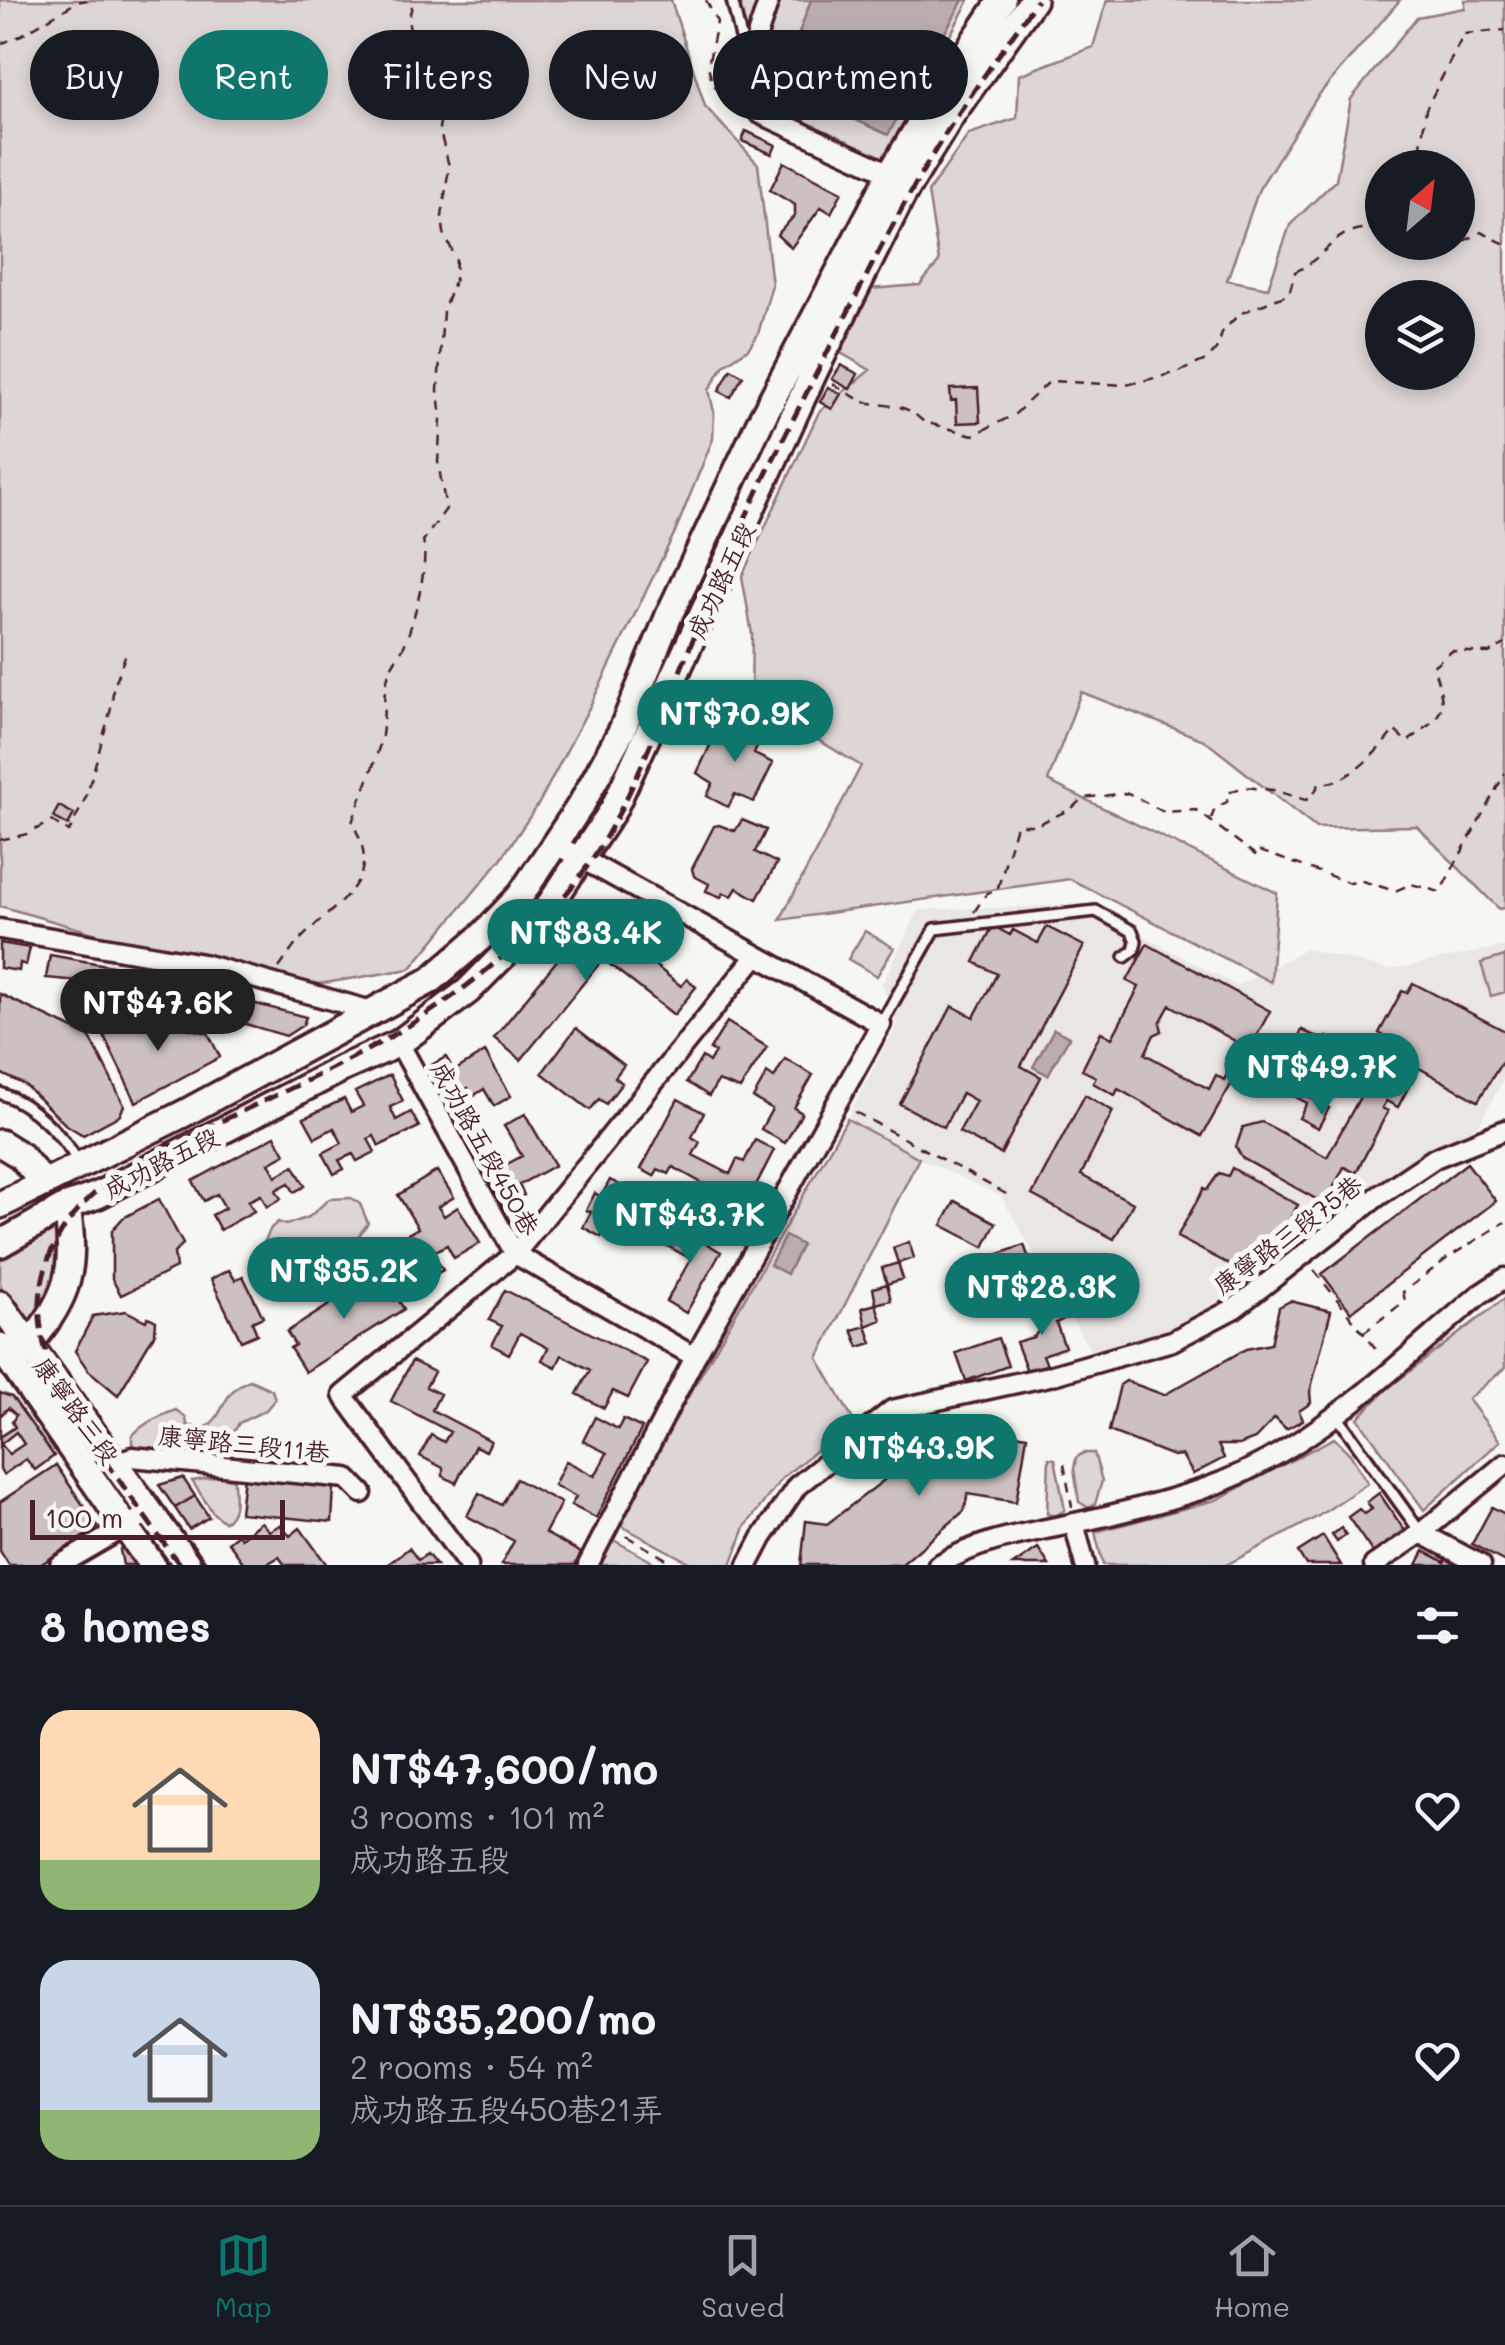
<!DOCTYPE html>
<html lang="en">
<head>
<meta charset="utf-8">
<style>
  :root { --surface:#171b24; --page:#242831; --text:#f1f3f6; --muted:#9ea1a6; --line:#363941; --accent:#0f766e }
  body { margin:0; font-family:Mali,"LXGW WenKai TC",sans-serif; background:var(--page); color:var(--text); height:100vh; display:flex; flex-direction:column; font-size:38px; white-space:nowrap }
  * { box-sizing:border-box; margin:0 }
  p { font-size:32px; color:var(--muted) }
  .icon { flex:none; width:55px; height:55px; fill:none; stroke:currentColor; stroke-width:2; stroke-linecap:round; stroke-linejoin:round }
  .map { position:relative; height:1565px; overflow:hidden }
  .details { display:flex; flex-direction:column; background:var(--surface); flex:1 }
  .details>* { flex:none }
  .guide { position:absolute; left:30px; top:30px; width:1000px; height:90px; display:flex; gap:20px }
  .needle { width:65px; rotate:28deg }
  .controls { position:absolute; left:1365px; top:150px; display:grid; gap:20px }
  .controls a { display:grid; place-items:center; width:110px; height:110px; border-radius:50%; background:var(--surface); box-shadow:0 5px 15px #0003; font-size:50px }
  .scale { position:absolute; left:30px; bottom:25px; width:255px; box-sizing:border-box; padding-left:10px; border:5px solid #4a1f2b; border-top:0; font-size:28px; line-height:35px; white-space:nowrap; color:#4a1f2b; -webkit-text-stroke:8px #f6f6f2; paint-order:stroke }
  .price { position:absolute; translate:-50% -85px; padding:0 22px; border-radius:35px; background:var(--accent); color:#fff; font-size:32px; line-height:65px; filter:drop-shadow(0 2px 5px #0008) }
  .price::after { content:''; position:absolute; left:50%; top:60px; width:30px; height:22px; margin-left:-15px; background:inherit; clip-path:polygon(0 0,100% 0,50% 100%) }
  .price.active { background:#222; color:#fff }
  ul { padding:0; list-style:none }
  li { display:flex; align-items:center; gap:30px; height:250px; padding:0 40px }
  li span { display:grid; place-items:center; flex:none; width:280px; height:200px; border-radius:30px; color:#555 }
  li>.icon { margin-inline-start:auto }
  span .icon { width:120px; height:120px; fill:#fffc; stroke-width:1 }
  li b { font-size:42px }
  h2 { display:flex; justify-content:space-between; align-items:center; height:120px; padding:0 40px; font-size:42px }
  .chip { padding:0 35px; border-radius:45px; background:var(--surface); box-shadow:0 5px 15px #0003; font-size:35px; line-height:90px }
  .chip.active { background:var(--accent); color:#fff }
  .menu { display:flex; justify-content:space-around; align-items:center; height:140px; border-top:2px solid var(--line); background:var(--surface); font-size:28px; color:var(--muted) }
  .menu a { display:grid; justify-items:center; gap:5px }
  .menu .active { color:var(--accent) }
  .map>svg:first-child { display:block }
</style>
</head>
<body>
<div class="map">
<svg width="1505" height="1565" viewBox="0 0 1505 1565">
  <rect width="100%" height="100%" fill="#f6f6f2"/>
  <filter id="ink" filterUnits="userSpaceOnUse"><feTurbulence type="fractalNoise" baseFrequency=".01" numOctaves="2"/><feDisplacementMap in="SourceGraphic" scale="20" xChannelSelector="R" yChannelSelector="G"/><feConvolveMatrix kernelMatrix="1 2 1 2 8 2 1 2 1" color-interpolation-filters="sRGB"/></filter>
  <g filter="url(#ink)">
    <path fill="#e9e6e3" d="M1086 905 1237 986 1306 949 1390 970 1505 946V1076L1479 1125 1399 1167 1228 1301 1184 1328 1146 1345 1091 1352 1001 1196 919 1158 847 1119 897 1024 882 984 919 910Z"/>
    <path fill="#ddd6d5" stroke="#947a80" stroke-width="2.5" fill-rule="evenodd" d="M0 0H671L705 106 758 164 772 285 758 334 748 349 724 365 709 390 714 412 713 439 675 532 590 706 539 803 501 859 410 969 319 984 111 938 0 906Z
      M743 0H969L882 163 816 131 751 70 739 13Z
      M1107 0H1400L1317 97 1259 189 1227 280 1268 288 1290 225 1336 180 1351 99 1417 17 1465 8V0H1505V908L1499 909 1417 826 1316 828 1204 740 1081 692 1048 781 1277 893 1271 982 1070 879 780 920 861 766 751 699 752 634 742 576 819 412 870 370 841 353 870 289 920 285 939 262 928 192 969 134 1017 118 1019 75 1093 47ZM1382 168H1458V242H1382ZM1382 298H1458V372H1382Z
      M865 931 894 948 877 976 848 959Z
      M1505 956V992L1491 996 1481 963Z
      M847 1119 919 1158 818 1358 853 1420 782 1478 745 1527 731 1565H694L616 1523Z
      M351 1198 360 1204 368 1223 349 1249 327 1246 314 1274 309 1275 297 1260H278L271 1245 264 1243 271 1228 278 1222 286 1225 309 1217 329 1199Z
      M55 1228C62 1263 52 1296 29 1324L0 1285V1258Z
      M1505 1298V1368L1468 1399 1500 1441 1424 1510 1358 1418 1387 1389Z
      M250 1380 272 1390 275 1399 266 1410 239 1423 224 1451C197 1456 155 1459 132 1444V1436C143 1423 160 1416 176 1410L186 1418 187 1425 204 1429C227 1415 220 1391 250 1380Z
      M1334 1438 1350 1454 1368 1483 1317 1517 1226 1565H1103L1095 1532 1216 1500Z
      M1083 1453H1094L1102 1481 1095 1504 1089 1508 1079 1502 1074 1469 1076 1458Z
      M1049 1458 1055 1459 1065 1510 1055 1516 1047 1514Z
      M221 1476 234 1480C234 1496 239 1512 224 1522L213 1513 192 1481Z
      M610 1538 658 1565H597Z"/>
    <path fill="#bbadae" stroke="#8e747a" stroke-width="2.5" d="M811 0H963L888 135 780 85Z
      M1054 1029 1069 1037 1048 1075 1033 1067Z
      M785 1236 802 1245 787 1274 770 1265Z"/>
    <path fill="#ccc1c0" stroke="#4a1f2b" stroke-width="2.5" fill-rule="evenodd" d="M746 131 776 145 772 154 742 141Z
      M784 162 842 192 831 213 821 207 791 248 777 235 795 215V205L770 190Z
      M841 365 858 374 850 389 832 379Z
      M731 369 743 376 731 397 719 391Z
      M828 387 841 394 832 409 820 402Z
      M978 388 980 422 957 423 956 400 951 401 950 389Z
      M743 721 764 730 754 754 773 763 754 802 735 794 728 807 707 796 713 783 697 773 718 729 722 727 739 731Z
      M59 806 74 814 68 825 53 817Z
      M742 820 766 830 755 852 777 863 757 899 737 888 732 896 724 893 721 897 706 891 709 884 694 876 692 869 714 826 719 825 735 831Z
      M593 916 681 986 687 979 696 987 674 1015 603 959 521 1060 494 1038Z
      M993 926 1010 935 1013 930 1038 943 1047 927 1084 946 1021 1066 1041 1077 1001 1154 959 1132 976 1101 962 1093 944 1127 900 1104 952 1006 974 1017 997 974 974 962Z
      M0 943 30 948 26 965 20 963 19 971 0 968Z
      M1147 944 1270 1011 1241 1065 1248 1067 1238 1086 1232 1083 1202 1136 1118 1089 1115 1095 1093 1083 1096 1077 1082 1070 1101 1032 1112 1038 1139 987 1127 981ZM1170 1005 1235 1041 1226 1058 1233 1062 1224 1080 1216 1075 1209 1089 1145 1054 1154 1035 1162 1031 1160 1023Z
      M50 955 185 979 179 1004 99 983 46 978Z
      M1413 983 1505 1031V1057L1478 1101 1380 1046 1384 1036 1379 1033 1402 991 1407 993Z
      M0 994 90 1037 124 1105 120 1115 83 1135 65 1124 25 1085 0 1073Z
      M222 995 306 1017 303 1025 286 1036 215 1015Z
      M140 1017 208 1033 220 1057 136 1102 104 1036Z
      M727 1022 767 1047 740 1089 718 1081 709 1096 687 1082 702 1057 709 1062 715 1052 710 1049Z
      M576 1028 624 1065 615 1077 622 1083 606 1104 599 1099 590 1110 542 1073Z
      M1302 1030 1325 1041 1327 1037 1334 1041 1332 1046 1409 1086 1398 1107 1386 1101 1382 1108 1388 1111 1356 1173 1344 1167 1325 1204 1242 1158 1236 1147 1243 1127 1262 1122 1327 1157 1361 1095 1317 1071 1305 1095 1329 1108 1318 1128 1299 1118 1307 1103 1273 1085Z
      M485 1052 511 1096 494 1106 484 1089 473 1096 468 1088 448 1100 428 1067 446 1057 454 1071Z
      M785 1059 813 1075 794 1108 802 1113 785 1143 761 1129 772 1109 753 1098 767 1073 774 1078Z
      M390 1075 403 1101 390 1107 396 1120 411 1112 419 1127 379 1146 374 1136 368 1139 375 1152 357 1161 353 1154 339 1160 344 1169 334 1174 323 1153 342 1143 334 1128 315 1138 304 1118 344 1099 351 1112 363 1106 355 1092Z
      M1085 1095 1113 1111 1081 1175 1133 1203 1114 1239 1032 1195Z
      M678 1099 704 1113 692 1137 700 1142 693 1155 730 1174 737 1159 744 1162 755 1140 774 1150 739 1218 731 1215 734 1209 723 1203 725 1196 673 1167 669 1174 658 1169 654 1176 641 1169Z
      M525 1114 555 1165 519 1185 524 1195 503 1207 480 1167 502 1155 507 1164 522 1156 504 1126Z
      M275 1136 285 1154 269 1163 276 1176 294 1166 305 1186 294 1192 289 1183 276 1190 281 1199 267 1207 261 1195 248 1201 254 1211 220 1230 212 1215 225 1208 217 1194 204 1201 193 1181Z
      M1467 1163 1496 1201 1351 1312 1322 1274Z
      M1232 1168 1298 1205 1291 1217 1304 1224 1244 1272 1177 1237 1204 1188 1207 1190 1219 1173 1228 1176Z
      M437 1171 454 1197 438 1207 444 1216 458 1207 480 1243 454 1258 447 1245 432 1253 443 1270 421 1283 412 1268 424 1262 415 1247 404 1254 396 1241 418 1228 398 1195Z
      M610 1180 630 1190 624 1200 664 1221 653 1241 619 1222 614 1232 607 1227 601 1237 583 1227 591 1212 586 1210 595 1193 601 1197Z
      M159 1199 183 1244 174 1253 176 1268 121 1295 112 1279V1230L123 1218Z
      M955 1201 996 1223 984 1247 942 1225Z
      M673 1224 721 1252 686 1313 666 1301 691 1259 662 1243Z
      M909 1242 914 1258 898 1263 893 1248Z
      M1024 1245 1040 1288 1012 1299 996 1255Z
      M898 1263 903 1279 887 1284 882 1268Z
      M229 1270 235 1280 243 1276 263 1317 252 1322 257 1334 241 1341 211 1279Z
      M381 1272 404 1309 305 1372 290 1348 295 1345 287 1332Z
      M1118 1286a9 9 0 1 1 18 0a9 9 0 1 1-18 0Z
      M887 1284 891 1300 876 1304 873 1288Z
      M505 1290 647 1362 628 1398 613 1391 604 1408 577 1394 590 1370 562 1355 556 1367 542 1360 548 1348 520 1333 509 1354 492 1345 502 1326 489 1320Z
      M1290 1301 1331 1311 1310 1392 1311 1403 1299 1411 1303 1420 1286 1429 1275 1418 1255 1439 1239 1445H1218L1224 1458 1193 1474 1182 1455 1173 1456 1109 1431 1120 1385 1126 1381 1164 1395 1246 1349 1271 1344 1279 1307Z
      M1057 1303 1064 1319 1056 1323 1065 1347 1043 1355 1047 1365 1027 1371 1016 1342 1034 1337 1039 1330 1032 1312Z
      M876 1304 881 1320 866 1326 862 1308Z
      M126 1311 146 1321 148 1317 156 1321 155 1333 118 1395 88 1370 75 1351 93 1316Z
      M866 1326 872 1343 859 1347 852 1330Z
      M998 1338 1008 1366 966 1381 956 1353Z
      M412 1361 434 1372 426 1387 440 1394 432 1410 491 1441 486 1451 475 1446 456 1483 443 1476V1468L420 1456 431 1435 444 1442 450 1432 391 1401Z
      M0 1393 12 1397 54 1456 35 1470 26 1459 3 1475 0 1470Z
      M8 1408 16 1415 12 1422 15 1427 0 1437V1416Z
      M595 1417 618 1429 623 1419 642 1428 596 1518 571 1505 576 1497 554 1485 566 1461 595 1476 607 1453 583 1441Z
      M957 1424 1027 1436 1016 1502 968 1494 964 1511 901 1565H801L806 1521 827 1524Z
      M16 1432 24 1444 9 1454 1 1444Z
      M56 1465 98 1527 40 1565H9L0 1551V1502Z
      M244 1476 334 1486 332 1522 240 1513Z
      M183 1478 195 1496 175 1508 159 1485Z
      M516 1479 561 1503 545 1533 581 1553 575 1565H501L514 1541 467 1516 479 1493 502 1505Z
      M1379 1493 1405 1531 1373 1553 1348 1517 1359 1509 1365 1514 1372 1509 1367 1502Z
      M195 1496 209 1517 189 1529 175 1508Z
      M1492 1507 1505 1514V1562L1472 1544Z
      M261 1522 269 1531 280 1525 290 1536 300 1528 327 1565H285L279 1557 265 1565H245L228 1542 238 1534 241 1538Z
      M1341 1528 1346 1535 1337 1542 1332 1535Z
      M1323 1536 1341 1565H1306L1298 1552Z
      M191 1542 206 1562 203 1565H184L176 1554Z
      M129 1544 144 1565H123L120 1550Z
      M409 1548 418 1560 427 1554 436 1565H387Z
      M1038 1548 1049 1565H1013Z
      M1424 1551 1445 1562 1450 1552 1464 1560 1461 1565H1417Z"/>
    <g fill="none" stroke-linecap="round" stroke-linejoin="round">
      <g stroke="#4a1f2b" stroke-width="16">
        <path id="service" d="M732 0 746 59
          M881 1024 935 929 1096 911 1132 931 1136 941 1134 950 1125 957
          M0 1093C33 1105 61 1133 79 1163
          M1337 1416 1421 1533"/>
      </g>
      <g stroke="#4a1f2b" stroke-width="25">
        <path id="minor" d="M769 0C756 41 739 72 759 113L901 178
          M555 844 881 1024 695 1357 588 1565
          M0 929 203 964 375 1012
          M399 1043 515 1254 695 1357
          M116 1463 132 1457 347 1478 362 1493
          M1074 1523 1085 1565
          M1421 1533 1481 1565
          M60 1565 151 1512
          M468 1565 343 1395 515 1254 756 956
          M748 1565 762 1538 797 1486 892 1410 1049 1376 1172 1341 1235 1308 1377 1197 1435 1158 1505 1130
          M938 1565C984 1538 1025 1534 1075 1523 1117 1514 1159 1503 1200 1490 1310 1453 1392 1368 1479 1295L1505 1278
          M1374 1565 1421 1533 1505 1464"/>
      </g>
      <g stroke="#4a1f2b" stroke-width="32">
        <path id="secondary" d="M0 1143 21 1156 44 1184
          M0 1205 183 1114 431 980 480 938 520 896 582 803 622 730 670 613 760 422 891 173 933 102 1002 0
          M0 1244 67 1206 98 1195 341 1069 399 1043 468 991 543 915 613 810 814 372 902 196 952 114 1033 0
          M0 1304 188 1565
          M29 1344C70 1297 76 1267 67 1206
          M0 1346 152 1565"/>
      </g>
      <path stroke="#4a1f2b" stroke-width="2.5" stroke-dasharray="10 8" stroke-linecap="butt" d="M706 0 717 22 708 66 712 82 721 94 735 103
        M0 44 18 37 77 2 87 0
        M1418 168 1426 109 1464 34 1505 30
        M1410 242C1437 247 1458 247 1481 232L1505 244
        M833 384 863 402 900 407 911 411 924 422 973 435 1014 415 1050 381 1126 385 1179 372 1208 359 1216 350 1223 331 1239 314 1289 294 1295 272C1331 255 1337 220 1382 231
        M1211 819 1215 808 1227 802 1228 793 1243 787 1273 790 1306 800 1312 797 1319 784C1348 784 1378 752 1394 730L1407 742C1446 713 1448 712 1433 666L1452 651 1489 653 1505 644
        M0 840 27 834 52 821 69 832 86 797 112 705 113 690 126 653
        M974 912 987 893 997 891 1016 825H1036L1071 809 1083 798 1128 793 1164 812 1196 810 1258 857 1260 851 1350 883 1362 881 1395 891 1411 884 1440 892 1505 773
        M279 968C285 960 291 950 298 942 332 904 388 882 352 823 361 795 376 764 382 735 385 714 382 694 389 673 392 663 399 656 404 646 414 622 429 565 423 541L446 509 438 462 441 420 438 390 443 311 455 279 456 259 444 233 442 217 449 166 439 128 444 100 439 89 417 68 408 20 414 0
        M855 1112 1008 1195
        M1314 1270 1380 1354
        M1363 1333 1405 1301 1403 1292 1449 1257 1505 1222
        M1064 1464 1072 1507
        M626 1536 677 1565"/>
      <use href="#service" stroke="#f6f6f2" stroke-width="9"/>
      <use href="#minor" stroke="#f6f6f2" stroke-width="18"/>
      <use href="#secondary" stroke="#f6f6f2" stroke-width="25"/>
      <path stroke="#4a1f2b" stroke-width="5" stroke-dasharray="15 8" stroke-linecap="butt" d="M180 1565C156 1533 133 1500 110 1467 64 1402 19 1337 50 1255 77 1186 148 1157 211 1126 262 1101 315 1078 365 1051 439 1011 498 966 556 905 613 845 644 760 675 684 696 631 718 579 741 527 775 453 812 382 849 310 881 247 913 184 951 125 979 82 1008 42 1037 0"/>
    </g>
  </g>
  <g text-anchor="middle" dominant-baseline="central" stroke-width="10" stroke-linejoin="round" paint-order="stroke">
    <g font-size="25" fill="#4a1f2b" stroke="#f6f6f2">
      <text transform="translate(720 580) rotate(-65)">成功路五段</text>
      <text transform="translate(486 1148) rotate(61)">成功路五段450巷</text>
      <text transform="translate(161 1162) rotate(-27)">成功路五段</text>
      <text transform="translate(1287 1234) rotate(-37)">康寧路三段75巷</text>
      <text transform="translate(77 1410) rotate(54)">康寧路三段</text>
      <text transform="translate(244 1443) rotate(6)">康寧路三段11巷</text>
    </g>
  </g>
</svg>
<div class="controls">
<a><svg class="needle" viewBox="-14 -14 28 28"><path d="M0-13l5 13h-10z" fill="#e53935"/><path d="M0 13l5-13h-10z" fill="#9ea1a6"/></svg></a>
<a><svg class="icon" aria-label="layers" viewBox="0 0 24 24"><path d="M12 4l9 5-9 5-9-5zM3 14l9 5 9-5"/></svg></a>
</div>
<div class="scale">100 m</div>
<b class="price" style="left:735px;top:765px">NT$70.9K</b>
<b class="price" style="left:586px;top:984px">NT$83.4K</b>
<b class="price active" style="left:158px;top:1054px">NT$47.6K</b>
<b class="price" style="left:1322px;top:1118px">NT$49.7K</b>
<b class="price" style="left:690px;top:1266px">NT$43.7K</b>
<b class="price" style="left:344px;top:1322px">NT$35.2K</b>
<b class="price" style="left:1042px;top:1338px">NT$28.3K</b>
<b class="price" style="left:919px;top:1499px">NT$43.9K</b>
<div class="guide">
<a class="chip">Buy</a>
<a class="chip active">Rent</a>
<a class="chip">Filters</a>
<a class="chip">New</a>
<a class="chip">Apartment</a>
</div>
</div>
<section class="details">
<h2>8 homes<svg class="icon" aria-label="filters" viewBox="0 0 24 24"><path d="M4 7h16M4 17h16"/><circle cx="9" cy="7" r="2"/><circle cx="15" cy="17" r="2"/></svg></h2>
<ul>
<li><span style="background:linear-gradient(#ffd9b3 75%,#8fb573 0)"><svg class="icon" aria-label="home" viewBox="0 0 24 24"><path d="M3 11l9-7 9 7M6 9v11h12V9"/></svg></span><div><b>NT$47,600/mo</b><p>3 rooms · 101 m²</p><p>成功路五段</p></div><svg class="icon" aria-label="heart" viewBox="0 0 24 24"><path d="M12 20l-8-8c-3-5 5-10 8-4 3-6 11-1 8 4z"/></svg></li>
<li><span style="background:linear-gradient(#c9d6e8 75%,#8fb573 0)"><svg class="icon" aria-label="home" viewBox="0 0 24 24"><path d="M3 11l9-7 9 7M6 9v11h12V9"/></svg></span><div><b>NT$35,200/mo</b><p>2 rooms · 54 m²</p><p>成功路五段450巷21弄</p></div><svg class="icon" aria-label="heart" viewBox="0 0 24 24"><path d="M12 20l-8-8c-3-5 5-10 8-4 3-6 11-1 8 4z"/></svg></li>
</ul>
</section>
<nav class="menu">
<a class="active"><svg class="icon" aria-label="map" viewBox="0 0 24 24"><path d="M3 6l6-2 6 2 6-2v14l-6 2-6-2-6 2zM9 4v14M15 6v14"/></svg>Map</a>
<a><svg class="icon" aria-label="saved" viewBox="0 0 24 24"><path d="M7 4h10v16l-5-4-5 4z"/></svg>Saved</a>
<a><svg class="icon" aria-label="home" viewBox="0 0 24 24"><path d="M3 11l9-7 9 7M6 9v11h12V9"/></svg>Home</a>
</nav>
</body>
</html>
